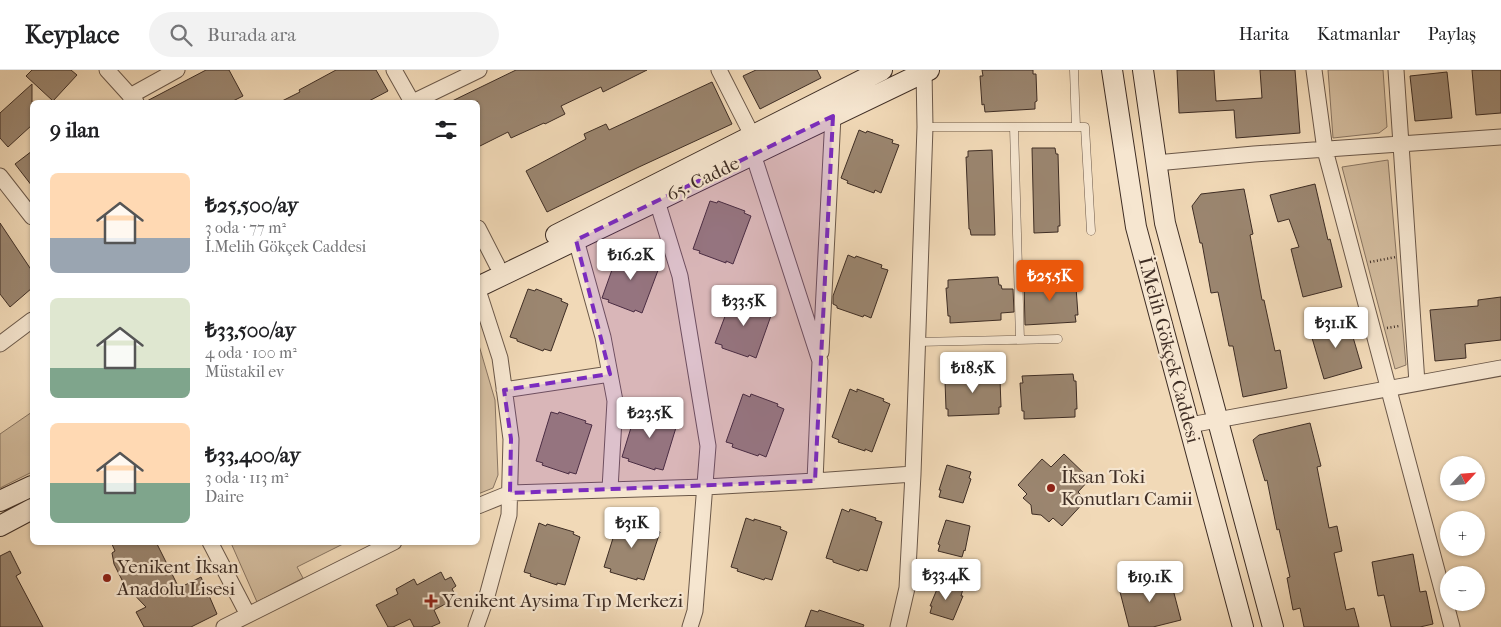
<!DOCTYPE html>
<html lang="tr">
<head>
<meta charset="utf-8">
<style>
  :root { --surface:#fff; --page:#f2f2f2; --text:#202124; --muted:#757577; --line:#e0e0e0; --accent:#ea580c }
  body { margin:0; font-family:"IM FELL French Canon",serif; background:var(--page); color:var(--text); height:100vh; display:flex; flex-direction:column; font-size:19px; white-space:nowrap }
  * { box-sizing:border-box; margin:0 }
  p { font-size:16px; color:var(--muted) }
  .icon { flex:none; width:28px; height:28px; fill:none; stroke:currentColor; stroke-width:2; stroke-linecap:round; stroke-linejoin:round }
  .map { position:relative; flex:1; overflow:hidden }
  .sheet { position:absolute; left:30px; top:30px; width:450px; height:445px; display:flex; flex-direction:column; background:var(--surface); border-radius:8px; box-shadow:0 1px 4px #0004 }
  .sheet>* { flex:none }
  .needle { width:32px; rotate:64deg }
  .tools { position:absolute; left:1440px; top:386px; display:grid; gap:10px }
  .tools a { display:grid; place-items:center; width:45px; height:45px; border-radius:50%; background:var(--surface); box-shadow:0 1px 4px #0004; font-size:25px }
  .price { position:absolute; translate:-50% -42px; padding:0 11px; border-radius:5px; background:#fff; color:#222; font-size:16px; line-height:32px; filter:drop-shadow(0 1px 2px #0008) }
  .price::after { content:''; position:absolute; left:50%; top:30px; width:15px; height:11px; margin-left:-8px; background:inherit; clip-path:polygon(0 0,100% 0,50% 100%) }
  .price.on { background:var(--accent); color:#fff }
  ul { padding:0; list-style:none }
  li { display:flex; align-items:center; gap:15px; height:125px; padding:0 20px }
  li span { display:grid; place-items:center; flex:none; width:140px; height:100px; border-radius:8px; color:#555 }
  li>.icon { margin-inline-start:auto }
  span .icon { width:60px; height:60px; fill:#fffc; stroke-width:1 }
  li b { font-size:21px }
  h2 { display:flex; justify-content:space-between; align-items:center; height:60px; padding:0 20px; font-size:21px }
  header { display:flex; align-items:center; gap:30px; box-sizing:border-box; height:70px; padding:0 25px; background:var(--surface); border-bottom:1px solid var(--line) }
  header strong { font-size:24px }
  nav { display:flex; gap:28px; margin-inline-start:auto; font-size:18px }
  .search { width:350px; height:45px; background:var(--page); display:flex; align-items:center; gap:12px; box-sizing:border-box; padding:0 18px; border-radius:28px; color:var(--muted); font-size:19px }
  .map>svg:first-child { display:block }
</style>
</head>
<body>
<header>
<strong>Keyplace</strong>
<div class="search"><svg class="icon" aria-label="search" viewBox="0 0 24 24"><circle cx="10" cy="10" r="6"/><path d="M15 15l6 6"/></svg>Burada ara</div>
<nav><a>Harita</a><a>Katmanlar</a><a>Paylaş</a></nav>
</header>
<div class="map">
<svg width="1501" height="557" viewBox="0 0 1501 557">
  <rect width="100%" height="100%" fill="#f1d9b7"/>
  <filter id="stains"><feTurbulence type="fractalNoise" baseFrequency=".004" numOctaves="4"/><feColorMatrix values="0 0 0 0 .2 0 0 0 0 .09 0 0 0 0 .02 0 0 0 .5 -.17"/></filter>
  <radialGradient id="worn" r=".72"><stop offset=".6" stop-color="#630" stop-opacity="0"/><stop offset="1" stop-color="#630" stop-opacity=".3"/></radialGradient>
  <path fill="#d3bc9e" stroke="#887461" d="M1328 0H1383L1387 57 1379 63 1333 68Z
    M1388 90 1406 295 1395 299 1342 97Z
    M478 272 495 330 498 405 493 418 478 424Z
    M32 342V402L0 418V364Z
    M231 473H345L297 497 303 508 257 532Z"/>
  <path fill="#9b8670" stroke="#3e2d24" d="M32 0H71L77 5 53 31 26 6Z
    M206 0H229L243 26 231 32H145Z
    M336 0H376L388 21 367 32H280L300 22 299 20Z
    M516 0H647L603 22 601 17 561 36 565 44 545 54 544 53 511 68 508 62 478 77V32H450Z
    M756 0H817L821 8 760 39 743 6Z
    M982 0H1033V4H1036L1037 31 1035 32V39L985 42 984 34 982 35 980 6H983Z
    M1177 0H1214L1216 31 1262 28 1260 0H1295L1300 63 1236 68 1234 40 1179 43Z
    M1472 0H1501V43L1476 45Z
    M1447 2 1452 48 1415 51 1410 6Z
    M712 12 732 54 639 97 547 142 526 101 586 69 584 64 606 54 609 60Z
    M32 14V55L8 77 0 68V43Z
    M859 60 866 63 867 61 893 70 892 73 899 75 881 123 875 120 874 123 847 113 848 111 841 108Z
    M1032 78H1055L1056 84H1058L1060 156H1058V162L1034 163Z
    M992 80 995 165H971L970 159H969L966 87H968V81Z
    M32 81V116L15 94Z
    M1315 114 1328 170 1330 169 1342 217 1303 227 1291 179 1299 177 1289 149 1278 152 1270 125Z
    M1244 119 1253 164 1250 165 1262 230H1264L1275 281 1280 280 1287 318 1243 327 1233 276H1229L1218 222 1211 223 1202 173H1200L1192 136 1201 124Z
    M710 131 717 133 718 131 745 141 744 143 751 146 733 194 726 191V193L699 183 700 181 693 179Z
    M0 153 32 201V218L10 237 0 224Z
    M619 180 626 182 627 180 653 190V192L660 195 642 243 635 240 634 242 608 232 609 230 602 228Z
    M848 185 855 188 856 186 882 195 881 198 888 200 871 248 864 245 863 247 837 238V236L833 234V226Z
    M998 207 999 215H1001L1002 219H1013L1014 242 1001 243V250L950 253V246H948L946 218H948V210Z
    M1074 210V217H1076L1078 245H1075L1076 252 1025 255 1024 211Z
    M528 219 535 221 536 219 562 229 561 231 568 234 551 281 544 279 543 281 517 271V269L510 267Z
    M733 225 740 228 741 226 767 235 766 237 773 240 756 288 749 285 748 287 722 278V275L715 273Z
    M1501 227V270L1465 274 1466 288 1435 291 1430 240 1478 236V230Z
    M1348 250 1362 298 1324 309 1310 261Z
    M997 301 998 309H1000L1001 337H999V344L948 346V339H946L945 311H947V303Z
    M1073 304 1074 311H1076L1077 339H1075V347L1024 349V341H1022L1020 313H1023L1022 306Z
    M850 319 857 322V319L884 329 883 331 890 334 872 382 865 379V381L838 372 839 370 832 367Z
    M743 324 750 327 751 324 778 334 777 336 784 339 766 387 759 384 758 386 732 377 733 374 726 372Z
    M637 338 645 341V338L672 347 671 349 678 351 663 400 655 398V400L628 391 629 389 622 387Z
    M551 342 558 344 559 342 586 351 585 353 592 355 576 404 569 402V404L542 395 543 393 536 391Z
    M1310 353 1321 396 1317 397 1329 458 1337 456 1342 481 1334 483 1346 540 1354 538 1359 557H1304L1300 538 1293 540 1287 508 1290 507 1279 459 1277 460 1267 410 1265 411 1253 370 1259 365Z
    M1064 384 1090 409 1078 422 1086 430 1062 456 1053 448 1049 452 1041 445 1032 444 1031 435 1023 428 1027 424 1018 415 1042 389 1051 397Z
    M947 395 971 402 969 408 971 409 963 433 939 427 941 420H939Z
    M842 439 849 442 850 439 876 448 875 450 882 452 867 501 860 499 859 501 833 492V490L826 488Z
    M746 448 754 451V449L781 457 780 459 787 462 772 510 765 508 764 510 737 501 738 499 731 497Z
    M619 449 626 451 627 449 654 457 653 460 660 462 644 510 637 508V510L610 502 611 499 604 497Z
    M946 450 970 456 965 481 964 480 962 487 938 481 940 475 938 474Z
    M539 453 546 456 547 454 574 462 573 464 580 467 565 515 557 513V515L530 506 531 504 524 502Z
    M111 472H156L179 518 201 507 217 544 191 557H144L136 542 146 537 124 514 114 494 112 483 115 481Z
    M10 481 21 503 16 506 43 557H0V486Z
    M1413 484 1420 522 1426 521 1433 554 1420 557H1391L1384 525 1378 526 1372 492Z
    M441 502 445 510 451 507 456 516 452 519 456 526 454 527 455 529 434 540 440 553 431 557H414L410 549 393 557H388L376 535 398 524 396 519 414 509 417 515Z
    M1169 504 1181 550 1153 557H1129L1119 518Z
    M940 512 963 519 961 526H963L953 550 930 543 932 536H930Z
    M811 540 818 542 819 540 864 555 863 557H805Z"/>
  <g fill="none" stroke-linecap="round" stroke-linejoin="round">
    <g stroke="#6b5849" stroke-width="9">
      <path id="lane" d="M1074 0 1076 57
        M925 57H1085L1091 161
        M1014 57 1020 270
        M917 272 1058 269"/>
    </g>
    <g stroke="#6b5849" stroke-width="17">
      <path id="street" d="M107 0 136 32
        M394 0 412 32
        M719 0 752 65
        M1314 0 1325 80 1452 557
        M1396 0 1417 313
        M130 26 177 0
        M413 32 479 0
        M753 84 820 291 815 411
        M1156 93 1254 84 1501 67
        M0 106 32 147
        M657 131 680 206 708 376 695 541 690 557
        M478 158 497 195
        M576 170 603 267 615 331 610 419
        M0 274 32 250
        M821 282 833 46
        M504 320 610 304
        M1190 355 1501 298
        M478 436 510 423 705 417 815 411 913 404
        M210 472 248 545
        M224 557 394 472
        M476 557 487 526 509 445 511 369 500 288 478 220
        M898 557 907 518 913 404 925 57 924 0"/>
    </g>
    <g stroke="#3e2d24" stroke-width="22">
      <path id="secondary" d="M1112 0 1136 157 1243 557
        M1143 0 1165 153 1273 557
        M556 165 882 0
        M478 217 929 0
        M0 431 32 416
        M0 456 32 439"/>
    </g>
    <path stroke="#3e2d24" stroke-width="2.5" stroke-dasharray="1 2.5" stroke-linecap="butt" d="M1370 192 1396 187
      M1387 258 1399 256"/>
    <use href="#lane" stroke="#f6e6d0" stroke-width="8"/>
    <use href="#street" stroke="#f6e6d0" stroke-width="15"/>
    <use href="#secondary" stroke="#f6e6d0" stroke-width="20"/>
  </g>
  <path fill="#7b2cbf" fill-opacity="0.2" stroke="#7b2cbf" stroke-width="4" stroke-dasharray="10 6" stroke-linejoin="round" d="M833 46 815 411 510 423 511 369 504 320 610 304 576 170Z"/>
  <g fill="#8f2418" stroke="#f6e6d0" stroke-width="2">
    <circle cx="1051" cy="418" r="5"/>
    <circle cx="107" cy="508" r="5"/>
    <path d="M428.5 523.5h5v5h5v5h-5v5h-5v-5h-5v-5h5z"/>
  </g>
  <g text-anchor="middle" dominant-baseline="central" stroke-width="4.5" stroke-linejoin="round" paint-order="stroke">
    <g font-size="19" fill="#3e2d24" stroke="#f6e6d0">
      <text transform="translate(703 109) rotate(-26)">65. Cadde</text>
      <text transform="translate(1169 280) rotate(75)">İ.Melih Gökçek Caddesi</text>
    </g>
    <g font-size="19" fill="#3e2d24" stroke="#f6e6d0" text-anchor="start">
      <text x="1061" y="407">İksan Toki<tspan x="1061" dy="22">Konutları Camii</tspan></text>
      <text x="117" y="497">Yenikent İksan<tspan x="117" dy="22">Anadolu Lisesi</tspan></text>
      <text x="442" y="531">Yenikent Aysima Tıp Merkezi</text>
    </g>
  </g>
  <rect width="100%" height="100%" filter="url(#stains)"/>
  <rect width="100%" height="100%" fill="url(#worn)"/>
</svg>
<div class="tools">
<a><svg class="needle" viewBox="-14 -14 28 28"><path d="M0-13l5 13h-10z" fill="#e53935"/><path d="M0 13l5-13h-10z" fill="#757577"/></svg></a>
<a>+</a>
<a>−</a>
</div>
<b class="price" style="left:631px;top:211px">₺16.2K</b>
<b class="price on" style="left:1050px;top:232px">₺25.5K</b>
<b class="price" style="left:744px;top:257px">₺33.5K</b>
<b class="price" style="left:1336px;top:279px">₺31.1K</b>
<b class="price" style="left:973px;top:324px">₺18.5K</b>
<b class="price" style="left:650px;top:369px">₺23.5K</b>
<b class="price" style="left:632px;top:479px">₺31K</b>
<b class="price" style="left:946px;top:531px">₺33.4K</b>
<b class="price" style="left:1150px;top:533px">₺19.1K</b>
<section class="sheet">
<h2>9 ilan<svg class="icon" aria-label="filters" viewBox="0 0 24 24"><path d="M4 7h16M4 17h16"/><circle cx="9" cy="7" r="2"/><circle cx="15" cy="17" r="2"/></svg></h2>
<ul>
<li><span style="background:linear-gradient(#ffd9b3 65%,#9aa5b1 0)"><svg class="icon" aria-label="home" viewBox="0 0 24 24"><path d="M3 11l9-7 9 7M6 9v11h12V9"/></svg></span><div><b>₺25,500/ay</b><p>3 oda · 77 m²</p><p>İ.Melih Gökçek Caddesi</p></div></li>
<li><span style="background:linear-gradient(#dfe7d0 70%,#7fa58c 0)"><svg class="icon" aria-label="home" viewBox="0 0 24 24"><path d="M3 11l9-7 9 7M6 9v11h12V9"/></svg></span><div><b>₺33,500/ay</b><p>4 oda · 100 m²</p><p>Müstakil ev</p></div></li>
<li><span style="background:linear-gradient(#ffd9b3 60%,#7fa58c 0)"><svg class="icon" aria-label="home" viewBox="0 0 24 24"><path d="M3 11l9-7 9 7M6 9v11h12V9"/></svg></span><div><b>₺33,400/ay</b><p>3 oda · 113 m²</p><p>Daire</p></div></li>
</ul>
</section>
</div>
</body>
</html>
